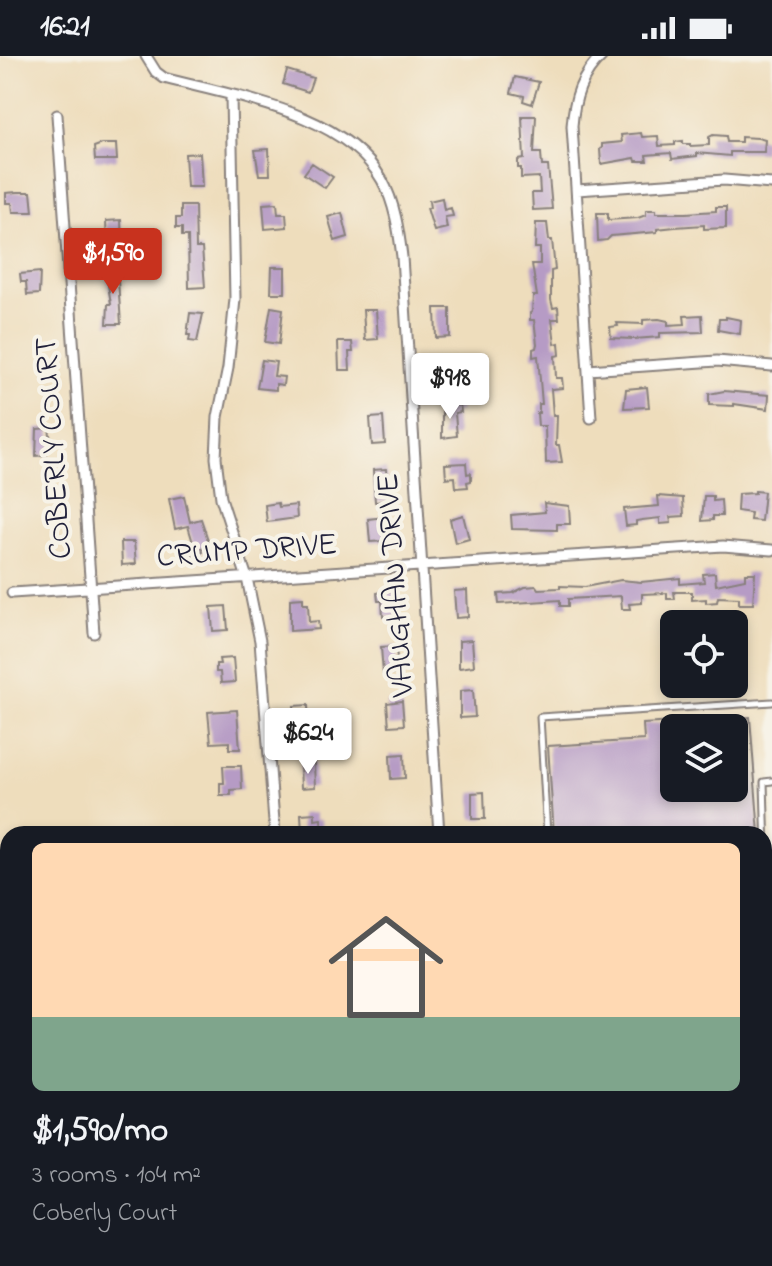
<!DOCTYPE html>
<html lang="en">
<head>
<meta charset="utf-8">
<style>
  :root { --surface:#171b24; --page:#242831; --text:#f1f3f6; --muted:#9ea1a6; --accent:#c8321e }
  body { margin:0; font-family:"Indie Flower",sans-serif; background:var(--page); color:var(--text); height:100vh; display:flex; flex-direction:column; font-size:30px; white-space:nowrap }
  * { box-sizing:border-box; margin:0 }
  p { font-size:26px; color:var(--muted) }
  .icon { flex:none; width:44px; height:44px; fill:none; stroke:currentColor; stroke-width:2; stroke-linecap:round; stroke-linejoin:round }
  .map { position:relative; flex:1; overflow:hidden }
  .details { position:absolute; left:0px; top:770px; width:772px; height:440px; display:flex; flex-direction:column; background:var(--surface); border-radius:24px 24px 0 0; box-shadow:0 4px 12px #0003 }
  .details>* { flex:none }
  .controls { position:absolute; left:660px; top:554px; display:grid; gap:16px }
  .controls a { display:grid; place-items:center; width:88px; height:88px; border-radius:12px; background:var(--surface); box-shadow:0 4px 12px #0003; font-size:40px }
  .price { position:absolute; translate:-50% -68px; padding:0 18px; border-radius:8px; background:#fff; color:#222; font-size:26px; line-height:52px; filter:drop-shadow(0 2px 4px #0008) }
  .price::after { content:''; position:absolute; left:50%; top:48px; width:24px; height:18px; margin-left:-12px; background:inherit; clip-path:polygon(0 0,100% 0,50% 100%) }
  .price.current { background:var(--accent); color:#fff }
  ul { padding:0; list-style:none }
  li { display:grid; align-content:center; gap:16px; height:424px; padding:0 32px }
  li span { display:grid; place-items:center; height:248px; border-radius:12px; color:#555 }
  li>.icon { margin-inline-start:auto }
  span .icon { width:144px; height:144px; fill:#fffc; stroke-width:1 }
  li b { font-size:34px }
  .status { display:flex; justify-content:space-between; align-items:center; height:56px; padding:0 40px; background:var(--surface); direction:ltr }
  .status svg { height:22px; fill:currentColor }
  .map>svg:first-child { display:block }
</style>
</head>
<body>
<div class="status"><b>16:21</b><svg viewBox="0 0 49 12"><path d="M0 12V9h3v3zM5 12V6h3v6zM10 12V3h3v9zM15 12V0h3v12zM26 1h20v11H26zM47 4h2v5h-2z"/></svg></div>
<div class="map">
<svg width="772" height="1210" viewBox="0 0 772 1210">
  <rect width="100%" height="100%" fill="#f7f3e8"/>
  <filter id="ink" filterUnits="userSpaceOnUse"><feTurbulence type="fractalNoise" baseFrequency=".0125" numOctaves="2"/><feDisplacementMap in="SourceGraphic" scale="16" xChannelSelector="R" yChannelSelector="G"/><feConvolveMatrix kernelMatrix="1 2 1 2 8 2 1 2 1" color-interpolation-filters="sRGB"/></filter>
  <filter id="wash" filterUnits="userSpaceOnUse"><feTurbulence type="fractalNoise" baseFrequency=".006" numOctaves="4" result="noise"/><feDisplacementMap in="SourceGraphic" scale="32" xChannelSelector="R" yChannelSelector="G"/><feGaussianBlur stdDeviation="1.8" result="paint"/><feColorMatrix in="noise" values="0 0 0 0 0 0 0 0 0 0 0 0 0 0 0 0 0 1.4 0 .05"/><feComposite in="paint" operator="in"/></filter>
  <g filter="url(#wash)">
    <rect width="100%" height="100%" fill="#eeddbc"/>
    <g id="blocks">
      <path fill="#b69bc5" d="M287 14 313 22 308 36 283 28Z
        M515 21 539 26 532 48 523 45 524 40 511 37Z
        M522 60H536L534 97H541L542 110H548L552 153 533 154 532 137H540L539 121 521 122V112H518V104L524 103Z
        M641 77 642 81 658 80 659 90 675 89V86L683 85V88H690V90L709 89V81L713 79 726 80 727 86H741V81L758 82 765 84 764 96H730V100L697 97V100L672 103 671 97 646 99 647 105H636L635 102 601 108 600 93 602 92V88L622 86 621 79Z
        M102 88H116L117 104H95L94 91Z
        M269 93 270 119H259L255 94Z
        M200 97 202 131H187L185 98Z
        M312 107 333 121 325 132 304 118Z
        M18 136H31L33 156H13L12 147H6V137Z
        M442 142 444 154 451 152 453 160 445 161 447 172 434 175 427 152H430L429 145Z
        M277 147 278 158H286L287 171 265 173 263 148Z
        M181 150H195L196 192H202L205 231 189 232 188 180H182V172H176V162H181Z
        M716 151H726V172L704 173V169L675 171 657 173V176L611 180 607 184 598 185 597 157H608V164L638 162 646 159V154H656V157H686L716 155Z
        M342 157 348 181 335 185 328 161Z
        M121 164 122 188 107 189 106 165Z
        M536 167H547L549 184H552L555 214 551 215V244L553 252 558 251 559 263H552L555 288 559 287 560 299 555 300 556 322H562L563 332 551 333 553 359H557L556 389H559L562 406 546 407 545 370H538L537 357H539V348H542L538 300 533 301V293L536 292 537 288 534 264H530V257L532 256 533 240H537L532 208H540V192H535Z
        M117 209 121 268H107L108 248H111L105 210Z
        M272 211H285V237H271Z
        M40 216 39 238 27 239 26 226H21L20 218Z
        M271 251 283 253 279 288 265 286Z
        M435 252H450V281L436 282Z
        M363 254H376L378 283 365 284Z
        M190 257 203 258 197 286 189 285 190 279H187Z
        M702 259 703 276 660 277V281L634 283 611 282 610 271 618 270 617 267 643 268V264L659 263 668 265V269L685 268 684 260Z
        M726 261 741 264 740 278 718 274 719 263H726Z
        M338 286H352L353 296H349L350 314H339Z
        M262 304 276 306 274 320 284 321 283 329 276 328V334L257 332Z
        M458 305 459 313H453L454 329H440V324H438V306Z
        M647 331 649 351 624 352 626 333Z
        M724 335 769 339 768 353 734 348V350L709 349V338Z
        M460 349 461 356 455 357 457 380 442 382V357H445L444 350Z
        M383 361 385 388 372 389 370 362Z
        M49 372 52 392H47V399L36 400 37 373Z
        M466 407 467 418 471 417V425L467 426 468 431 456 432 455 421 446 422 445 408Z
        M386 413 389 445 375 446 373 414Z
        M755 435 764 436 761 465 750 464 751 457 737 455 738 438 755 437Z
        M184 440 190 466 201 463 210 490 202 492 203 496 191 499 189 491 194 490 188 470 175 473 169 443Z
        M658 440 683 442 684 460 670 461 671 467 660 468V462L642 464 636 465V469L626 470 624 453 659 450Z
        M704 440H713V445L721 444 722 460H713V464L702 465Z
        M278 447 279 451 296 449 297 462 267 466 265 449Z
        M544 447 569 450 570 468H557V474L512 473 511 459 545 456Z
        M463 459 469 483 455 487 450 463Z
        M385 461 386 485 370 486 368 463Z
        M121 486H134L136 508 122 509Z
        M715 517 716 529 745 523V517H755L753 548H739V542L718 541 717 546 706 547V543L692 544V536H674L675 543H667V537L642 538V547L629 548 630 553H622L621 540 568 543V550H560V544L499 548 498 538 513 537 525 531 536 530 538 533 560 532V530L585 531 621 524 641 526 680 522V528L704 526 703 518Z
        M394 534 396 560 383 561 382 545H378L377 537Z
        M467 534 468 561 456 562 454 535Z
        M303 542V548H308L309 566 318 565 319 573 290 575V543Z
        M226 550 228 574 213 575 211 551Z
        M472 584 474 610 459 612V585Z
        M396 590 398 617 383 618 381 591Z
        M233 602 235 626 221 627 220 616H216V608H220L219 603Z
        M473 634 475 661 460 662V635Z
        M402 645 404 669 389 670 387 647Z
        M308 649 309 673 296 674 294 650Z
        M237 654 240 693H229V686L211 687 208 656Z
        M750 661 759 778H554L548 690 644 684 643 668 674 666V732H734V672H676V666Z
        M404 698 405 722 391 723 390 699Z
        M314 707 315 731 301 732 300 708Z
        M223 710H241L242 733 231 734V739H220V727H224Z
        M484 736 485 763H472V737Z
        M315 757V764L321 763 322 778H302L301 758Z
        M500 1202H574L575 1205 554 1210H502Z"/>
    </g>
  </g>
  <g filter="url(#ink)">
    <use href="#blocks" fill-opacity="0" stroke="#88807c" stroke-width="2"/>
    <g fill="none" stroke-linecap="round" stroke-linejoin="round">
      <g stroke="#88807c" stroke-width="9">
        <path id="service" d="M547 778 540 661 772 646
          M766 797 764 726 772 725
          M0 841H8
          M764 844H772
          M764 1106 772 1104
          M764 1150 772 1148
          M431 1202 433 1210
          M696 1202 698 1210
          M749 1202 751 1210
          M627 1210 660 1202"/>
      </g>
      <g stroke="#88807c" stroke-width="13">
        <path id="minor" d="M146 0 156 16 164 22C235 41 344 56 382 124 395 147 399 176 402 201L439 778
          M231 40 235 243 228 312 218 361 216 402 221 442 247 522 260 585 275 778
          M57 59 94 577
          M577 134 724 124 772 128
          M588 314 717 305 772 310
          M591 362 572 70C574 43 581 19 602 0
          M12 537 723 490 772 494
          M0 851 8 954
          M8 986 0 1001 8 1108
          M29 1202 39 1210
          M462 1210 463 1202"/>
      </g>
      <g stroke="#88807c" stroke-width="20">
        <path id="trunk" d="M764 1037 772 1035
          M764 1061 772 1059
          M1 1210 8 1201
          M43 1210 76 1202
          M155 1210 189 1202"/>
      </g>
      <use href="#service" stroke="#fff" stroke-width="5"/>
      <use href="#minor" stroke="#fff" stroke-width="9"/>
      <use href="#trunk" stroke="#f5bf86" stroke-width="16"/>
    </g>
  </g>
  <g text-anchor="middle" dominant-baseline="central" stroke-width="8" stroke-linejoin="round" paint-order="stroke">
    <g font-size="32" fill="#22223b" stroke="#f7f3e8">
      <text transform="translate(55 392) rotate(-94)">COBERLY COURT</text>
      <text transform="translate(247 496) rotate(-4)">CRUMP DRIVE</text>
      <text transform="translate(397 529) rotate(-94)">VAUGHAN DRIVE</text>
    </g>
  </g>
</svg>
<div class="controls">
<a><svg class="icon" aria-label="locate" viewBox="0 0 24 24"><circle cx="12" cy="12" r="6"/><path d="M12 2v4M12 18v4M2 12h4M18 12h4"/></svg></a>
<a><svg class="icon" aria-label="layers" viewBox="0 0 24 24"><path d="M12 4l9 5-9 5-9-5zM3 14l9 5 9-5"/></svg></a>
</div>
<b class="price current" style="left:113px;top:240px">$1,590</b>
<b class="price" style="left:450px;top:365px">$918</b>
<b class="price" style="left:308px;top:720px">$624</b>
<section class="details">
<ul>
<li><span style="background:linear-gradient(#ffd9b3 70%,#7fa58c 0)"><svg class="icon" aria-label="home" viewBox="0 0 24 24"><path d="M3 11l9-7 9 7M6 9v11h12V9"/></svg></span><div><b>$1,590/mo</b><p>3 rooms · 104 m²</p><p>Coberly Court</p></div></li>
</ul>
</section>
</div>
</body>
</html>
